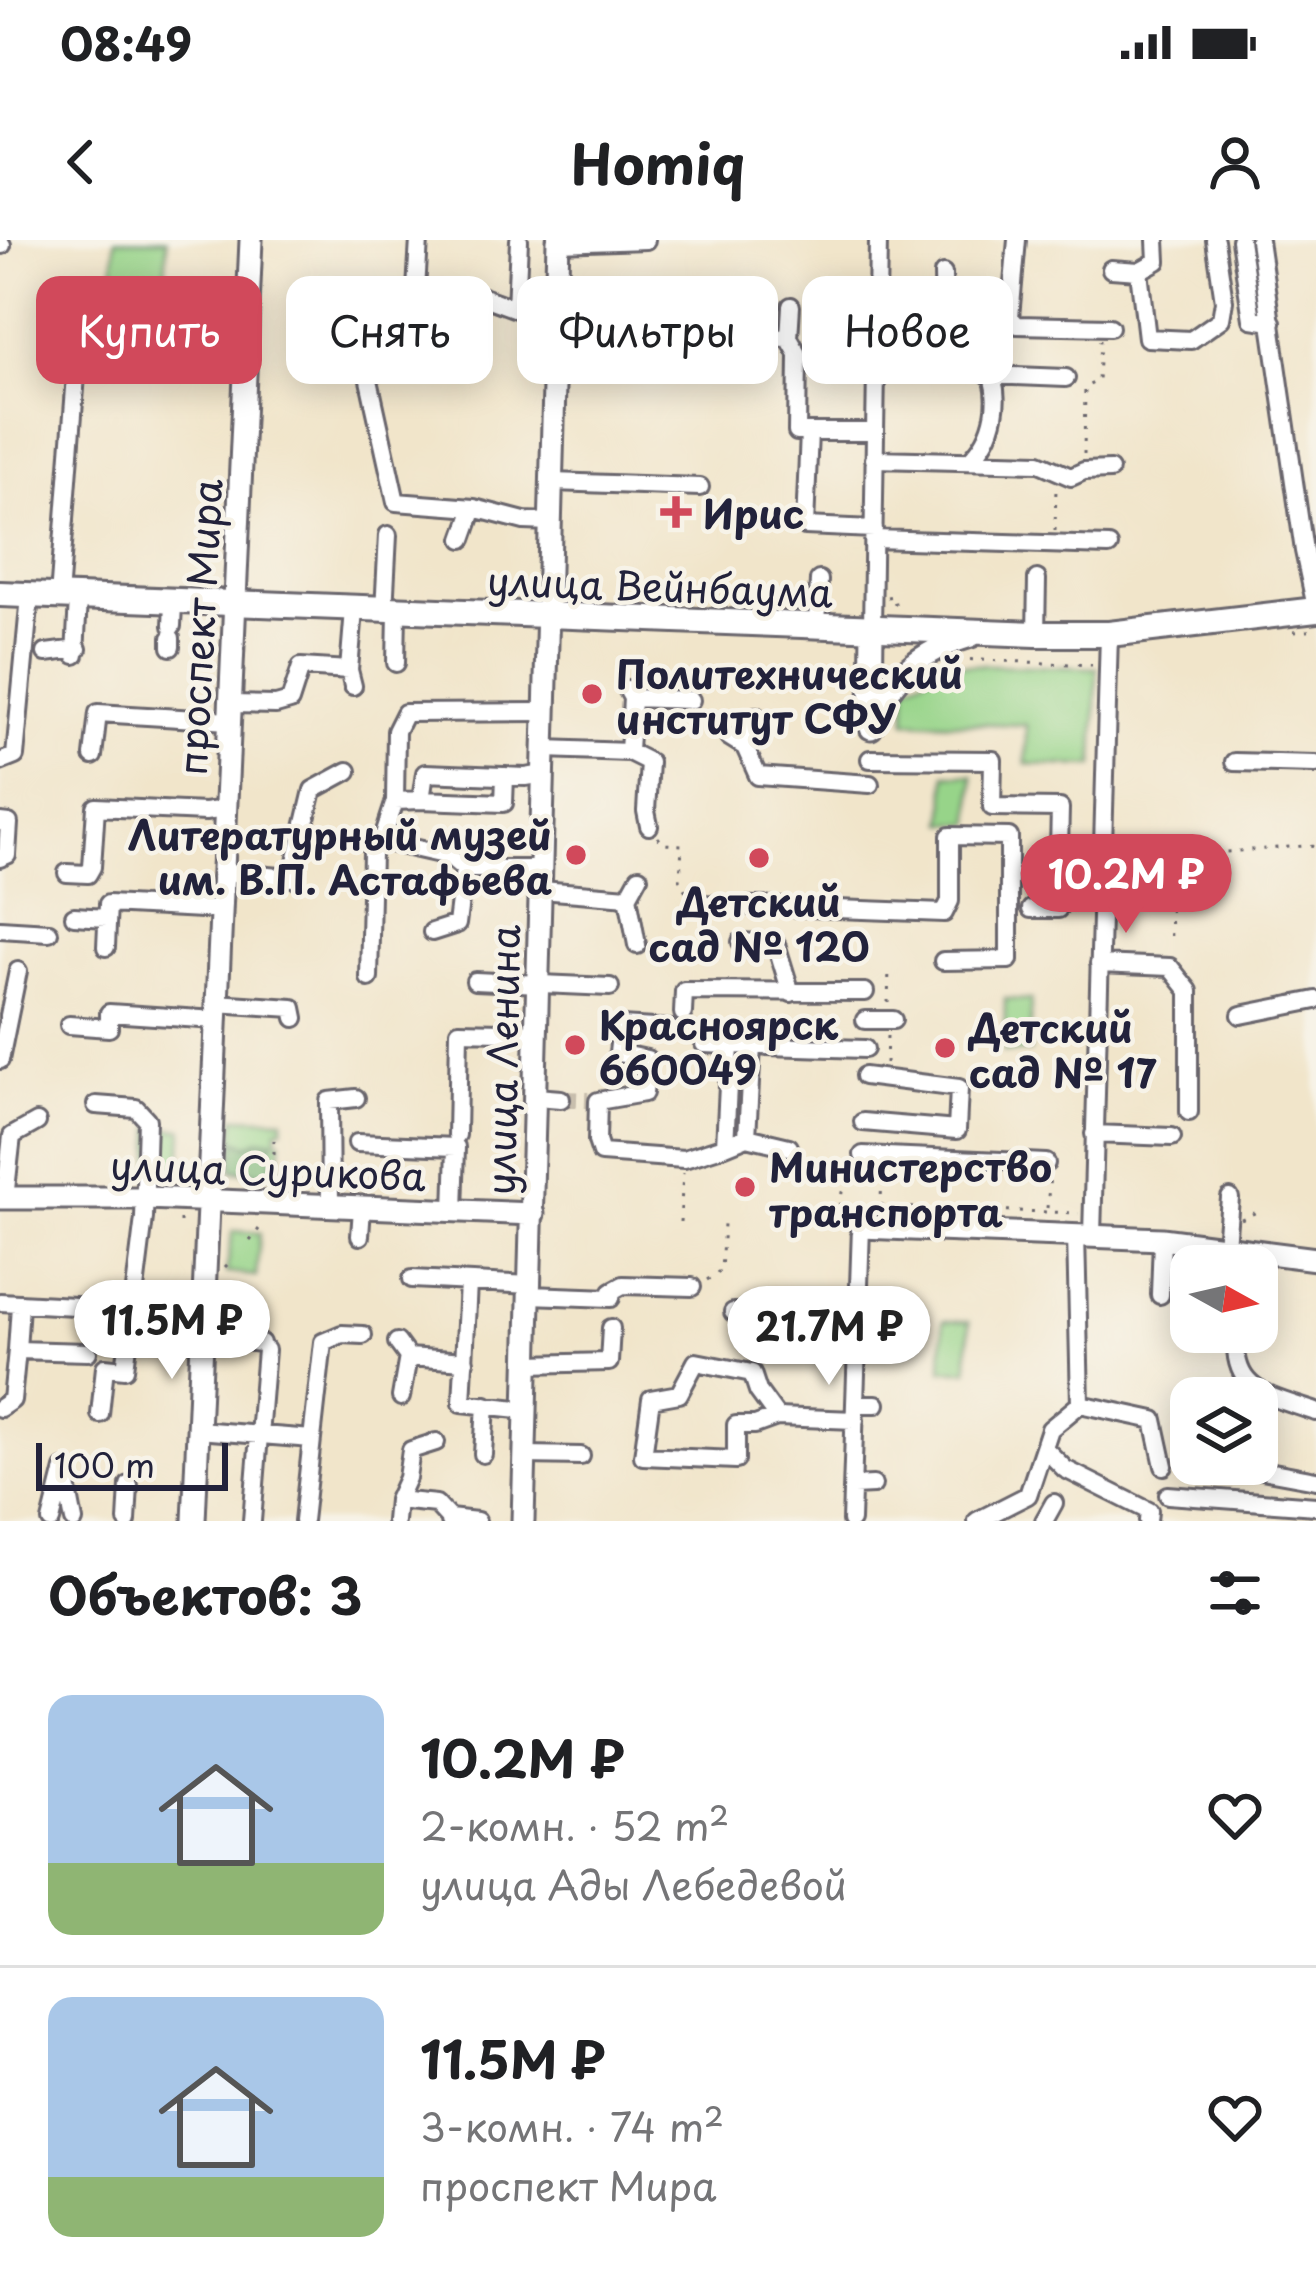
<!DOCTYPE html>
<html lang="ru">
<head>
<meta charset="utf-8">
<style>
  :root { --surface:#fff; --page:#f6f6f6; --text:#202124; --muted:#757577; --line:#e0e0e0; --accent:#d1495b }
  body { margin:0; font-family:"Playpen Sans",sans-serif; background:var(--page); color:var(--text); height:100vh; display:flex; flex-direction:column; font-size:45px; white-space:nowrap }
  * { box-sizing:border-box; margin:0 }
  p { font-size:39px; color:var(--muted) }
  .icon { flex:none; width:66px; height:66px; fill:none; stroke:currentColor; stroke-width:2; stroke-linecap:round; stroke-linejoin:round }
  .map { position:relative; height:1281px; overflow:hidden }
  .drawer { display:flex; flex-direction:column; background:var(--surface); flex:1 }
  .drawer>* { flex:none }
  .guide { position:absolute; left:36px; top:36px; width:1245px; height:108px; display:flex; gap:24px }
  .needle { width:78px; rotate:98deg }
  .controls { position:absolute; left:1170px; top:1005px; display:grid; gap:24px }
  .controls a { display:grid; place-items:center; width:108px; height:108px; border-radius:24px; background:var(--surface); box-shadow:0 6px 30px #0003; font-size:60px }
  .scale { position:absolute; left:36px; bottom:30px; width:192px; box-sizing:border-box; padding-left:12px; border:6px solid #22223b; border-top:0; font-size:33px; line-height:42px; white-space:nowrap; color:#22223b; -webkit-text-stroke:9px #f7f3e8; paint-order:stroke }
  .price { position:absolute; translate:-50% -102px; padding:0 27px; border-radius:42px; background:#fff; color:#222; font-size:39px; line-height:78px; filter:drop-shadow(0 3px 6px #0008) }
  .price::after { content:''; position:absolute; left:50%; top:72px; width:36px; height:27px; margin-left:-18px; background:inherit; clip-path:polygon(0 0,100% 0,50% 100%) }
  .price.selected { background:var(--accent); color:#fff }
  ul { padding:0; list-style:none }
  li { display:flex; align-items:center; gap:36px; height:300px; padding:0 48px }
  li+li { border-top:3px solid var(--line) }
  li span { display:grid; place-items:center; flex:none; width:336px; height:240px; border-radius:24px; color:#555 }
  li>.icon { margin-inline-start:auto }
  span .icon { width:144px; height:144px; fill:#fffc; stroke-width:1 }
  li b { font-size:51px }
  h2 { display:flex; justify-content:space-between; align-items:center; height:144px; padding:0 48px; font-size:51px }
  .pill { padding:0 42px; border-radius:24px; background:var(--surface); box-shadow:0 6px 30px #0003; font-size:42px; line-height:108px }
  .pill.selected { background:var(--accent); color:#fff }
  .status { display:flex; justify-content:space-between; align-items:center; height:84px; padding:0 60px; background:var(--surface); direction:ltr }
  .status svg { height:33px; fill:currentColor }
  header { display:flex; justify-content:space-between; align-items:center; height:156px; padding:0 48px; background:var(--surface); font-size:54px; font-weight:700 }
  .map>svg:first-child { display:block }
</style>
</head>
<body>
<div class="status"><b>08:49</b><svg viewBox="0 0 49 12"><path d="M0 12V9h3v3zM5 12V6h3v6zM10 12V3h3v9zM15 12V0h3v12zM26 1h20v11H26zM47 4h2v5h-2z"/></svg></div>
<header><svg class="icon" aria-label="back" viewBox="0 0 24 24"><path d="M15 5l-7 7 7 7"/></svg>Homiq<svg class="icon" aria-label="person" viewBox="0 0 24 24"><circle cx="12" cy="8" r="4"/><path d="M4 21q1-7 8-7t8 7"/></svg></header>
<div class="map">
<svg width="1316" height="1281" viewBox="0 0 1316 1281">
  <rect width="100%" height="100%" fill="#f7f3e8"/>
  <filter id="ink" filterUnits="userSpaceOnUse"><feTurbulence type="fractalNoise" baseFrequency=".00833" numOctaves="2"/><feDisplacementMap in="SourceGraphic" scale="24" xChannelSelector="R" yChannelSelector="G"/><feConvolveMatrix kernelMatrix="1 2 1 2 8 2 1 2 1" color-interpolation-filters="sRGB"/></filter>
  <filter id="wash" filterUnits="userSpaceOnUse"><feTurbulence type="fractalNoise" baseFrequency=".004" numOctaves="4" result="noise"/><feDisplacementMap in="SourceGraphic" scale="48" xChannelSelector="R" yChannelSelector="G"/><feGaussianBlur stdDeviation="2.7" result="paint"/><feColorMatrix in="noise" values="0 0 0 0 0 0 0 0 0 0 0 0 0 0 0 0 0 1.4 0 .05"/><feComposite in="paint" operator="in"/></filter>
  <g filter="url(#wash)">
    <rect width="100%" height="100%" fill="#f1e5ca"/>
    <path fill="#97d489" stroke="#5c7b62" stroke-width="3" d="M115 0H167L165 41 113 39Z
      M952 424 1097 428 1094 526 1026 524V485L906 481 907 445Z
      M946 534 973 535 972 584 945 583Z
      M1005 759 1031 760 1030 812H1004Z
      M235 877 283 879V888L277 889V899L281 900 279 935 232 931Z
      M152 888 183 889 181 932 150 931Z
      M233 991 260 993 256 1036 226 1033Z
      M943 1081 969 1082 968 1130H942Z"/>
    <path fill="#79b675" stroke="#4e6c58" stroke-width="3" d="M234 900 248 905 257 900H273L271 933 232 930Z"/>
  </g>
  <g filter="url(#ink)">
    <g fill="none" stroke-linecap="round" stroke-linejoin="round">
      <path stroke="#c8bead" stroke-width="16" stroke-dasharray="16 8" stroke-linecap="butt" d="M561 859 588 860"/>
      <g stroke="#6a666d" stroke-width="22">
        <path id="minor" d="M419 0 416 50 475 54 516 69
          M519 0 516 69 556 75
          M1017 0 1010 77 1017 85 1110 87
          M1240 0 1252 79 1272 82
          M1259 0 1304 311 1316 367
          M558 3 646 0
          M0 5H2
          M1111 29 1139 31 1157 21 1156 0
          M1139 31 1147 98 1191 100 1221 79 1224 61 1215 0
          M876 73 915 74 924 91C945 96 972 102 985 122 1005 154 995 197 969 221
          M915 74H944L943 34
          M754 97 789 98 798 114 797 192H874
          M789 98 791 66
          M367 131 396 262 474 268 524 281 551 282
          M989 135 1066 138
          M809 192 805 286 874 289
          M874 219 1039 223 1071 237 1084 231 1110 230
          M552 242 700 247
          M463 299 474 268
          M874 299 1109 306
          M59 357 76 135
          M384 371 388 295
          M172 386 173 363
          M817 386 819 340
          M872 388 878 0
          M1036 394 1037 339
          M171 407V398
          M46 413 78 409
          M75 415 78 359
          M396 423 397 372
          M353 446 349 430 354 370
          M632 458 691 460
          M230 464 276 465 290 461 301 427 349 430
          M756 476 745 507 758 536 870 544
          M729 497 745 507
          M545 509 629 512 632 458 627 449
          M629 512 649 522 646 571 649 586
          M93 516 98 473 229 481
          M870 519 993 520 992 567 1060 568 1058 651H1066
          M0 522 15 516 30 356
          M1234 522 1316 524
          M505 536 504 563 421 560 425 533 526 537 544 534
          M421 560 395 561 382 601 449 616 464 629H542
          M395 561 396 491 405 473 546 472
          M0 582 9 583 7 615 0 618
          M222 632 292 638 313 550 348 531
          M67 633 88 634 92 627 96 567 205 572 225 569
          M541 650 628 657 637 705
          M1088 652 1156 651
          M628 657 639 637
          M701 664 944 673 950 661V596L1009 597V720L943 721
          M1031 669H1058V651
          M74 676 107 678
          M0 689 49 692
          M432 692 457 684 464 629
          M741 702 776 704 791 753
          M106 707 108 664 221 670
          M1099 724 1170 727 1189 751V872
          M369 738 372 613 382 601
          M475 741 610 747
          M216 763 293 768 295 778
          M683 773 684 751 865 752
          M1241 775 1316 760
          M865 780H893
          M69 785 109 788V773L216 780
          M670 789 621 786 618 813 647 819 644 853 598 861 597 901 601 913 684 919 725 906
          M704 804 730 805
          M0 820 18 731
          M536 857 561 859
          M96 865 136 868 147 880 144 978 125 1129 105 1127 100 1174
          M863 882 957 890 959 848 864 836
          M1094 894 1172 897
          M457 895 459 791 538 793
          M747 897 752 806
          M357 903 456 907 454 972
          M789 907 747 897 725 906 730 805 865 809
          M863 915 1046 923
          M5 958 12 896 37 882
          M330 966 329 861 356 858
          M1076 994 1080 1164 1154 1180 1164 1226
          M1092 995 1109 394
          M360 996 362 968
          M1226 1006 1230 958
          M412 1039 531 1045
          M468 1043 462 1163 527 1170
          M530 1055 611 1058 612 1051 623 1045 692 1047
          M1160 1055 1162 999
          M0 1062 131 1069
          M20 1065 17 1110 88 1112
          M733 1072 779 1074 778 1097 856 1099
          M1237 1092C1229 1152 1270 1156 1316 1172
          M202 1096 261 1103
          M397 1102 408 1117
          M696 1122 752 1133 758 1151 777 1177 755 1185H736V1220L643 1216 651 1159 679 1154Z
          M528 1124 609 1122 611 1088
          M401 1157 408 1117 465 1121
          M855 1164H876
          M0 1168 12 1160 17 1110
          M777 1177 855 1180
          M198 1190 312 1199 303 1281
          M312 1199 323 1102 342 1094 363 1095
          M436 1202 411 1210 407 1238 397 1260 436 1264 449 1278
          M1046 1210 1065 1229 1149 1271 1148 1281
          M483 1214 486 1165
          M526 1215 581 1216
          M1230 1224 1316 1240
          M853 1246 873 1245
          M1168 1255 1316 1266
          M51 1281 64 1229 74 1281
          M127 1281 129 1245
          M252 1281 266 1110
          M395 1281 397 1260
          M449 1281V1278L477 1281
          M851 1281 861 987
          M977 1281 1028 1255 1050 1189 1080 1164
          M1044 1281 1054 1263"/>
      </g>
      <g stroke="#6a666d" stroke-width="27">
        <path id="major" d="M871 475 872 388
          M871 488C887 438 920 411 971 396
          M0 958H146L533 974
          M861 987 1162 999 1316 1019
          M194 1281 251 0
          M523 1281 558 0"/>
      </g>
      <g stroke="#6a666d" stroke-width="30">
        <path id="highway" d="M0 354 1036 394H1109L1316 370"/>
      </g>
      <path stroke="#6a666d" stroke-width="3" stroke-dasharray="3 9" stroke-linecap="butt" d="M1084 214 1085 147 1098 141 1100 100
        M1055 291 1056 247
        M887 357 893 356 896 367
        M750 363 751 344
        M1294 392 1316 390
        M958 419 1092 425
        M658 597 663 604 682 605 680 641 688 655
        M1115 612 1172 616
        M1170 647V625L1175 616 1316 605
        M1170 657 1171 703
        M888 763 889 729
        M886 823 887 796
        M882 928 881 964 887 969
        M274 938V900
        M840 966 843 945
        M887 967 1079 973
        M1047 968 1050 935
        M1241 979 1259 971
        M180 980V983
        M680 982 683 933
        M250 1001 262 985
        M225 1027 230 1022
        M707 1040 721 1030 724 984"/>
      <use href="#minor" stroke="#fff" stroke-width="16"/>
      <use href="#major" stroke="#fff" stroke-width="21"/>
      <use href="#highway" stroke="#fff" stroke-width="24"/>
    </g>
  </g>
  <g fill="#d1495b" stroke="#f7f3e8" stroke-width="4.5">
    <path d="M670 254h12v12h12v12h-12v12h-12v-12h-12v-12h12z"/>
    <circle cx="592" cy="454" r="12"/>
    <circle cx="576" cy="615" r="12"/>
    <circle cx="759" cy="618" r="12"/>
    <circle cx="575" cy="805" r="12"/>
    <circle cx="945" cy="808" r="12"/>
    <circle cx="745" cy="947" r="12"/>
  </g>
  <g text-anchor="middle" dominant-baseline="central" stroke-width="9" stroke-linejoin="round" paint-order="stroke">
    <g font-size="39" font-weight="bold" fill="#22223b" stroke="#f7f3e8" text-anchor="start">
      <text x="703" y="272">Ирис</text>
      <text x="616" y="432">Политехнический<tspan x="616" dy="45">институт СФУ</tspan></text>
      <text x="552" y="593" text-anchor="end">Литературный музей<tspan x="552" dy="45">им. В.П. Астафьева</tspan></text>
      <text x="759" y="660" text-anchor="middle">Детский<tspan x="759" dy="45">сад № 120</tspan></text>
      <text x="599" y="783">Красноярск<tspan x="599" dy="45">660049</tspan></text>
      <text x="969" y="786">Детский<tspan x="969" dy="45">сад № 17</tspan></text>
      <text x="769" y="925">Министерство<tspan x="769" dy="45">транспорта</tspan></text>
    </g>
    <g font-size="39" fill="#22223b" stroke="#f7f3e8">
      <text transform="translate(660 345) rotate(2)">улица Вейнбаума</text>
      <text transform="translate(198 387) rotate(-87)">проспект Мира</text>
      <text transform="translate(501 820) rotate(-89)">улица Ленина</text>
      <text transform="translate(268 929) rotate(2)">улица Сурикова</text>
    </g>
  </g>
</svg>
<div class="controls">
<a><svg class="needle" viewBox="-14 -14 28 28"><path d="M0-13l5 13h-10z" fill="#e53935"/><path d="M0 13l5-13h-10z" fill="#757577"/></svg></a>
<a><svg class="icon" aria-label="layers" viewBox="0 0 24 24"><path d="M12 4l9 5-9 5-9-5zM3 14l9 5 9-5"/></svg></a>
</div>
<div class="scale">100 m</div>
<b class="price selected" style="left:1126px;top:696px">10.2M ₽</b>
<b class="price" style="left:172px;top:1142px">11.5M ₽</b>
<b class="price" style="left:829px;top:1148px">21.7M ₽</b>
<div class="guide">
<a class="pill selected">Купить</a>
<a class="pill">Снять</a>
<a class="pill">Фильтры</a>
<a class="pill">Новое</a>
</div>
</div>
<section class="drawer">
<h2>Объектов: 3<svg class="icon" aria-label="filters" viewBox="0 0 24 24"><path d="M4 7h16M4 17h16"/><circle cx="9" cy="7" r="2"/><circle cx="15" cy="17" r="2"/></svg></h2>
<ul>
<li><span style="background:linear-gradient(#a9c7e8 70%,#8fb573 0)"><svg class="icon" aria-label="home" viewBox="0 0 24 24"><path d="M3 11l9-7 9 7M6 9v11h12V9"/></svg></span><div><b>10.2M ₽</b><p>2-комн. · 52 m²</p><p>улица Ады Лебедевой</p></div><svg class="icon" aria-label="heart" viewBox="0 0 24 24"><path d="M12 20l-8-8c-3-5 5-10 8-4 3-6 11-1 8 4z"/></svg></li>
<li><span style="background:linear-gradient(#a9c7e8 75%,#8fb573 0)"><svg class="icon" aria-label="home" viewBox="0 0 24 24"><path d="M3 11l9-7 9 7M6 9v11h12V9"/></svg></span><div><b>11.5M ₽</b><p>3-комн. · 74 m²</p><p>проспект Мира</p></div><svg class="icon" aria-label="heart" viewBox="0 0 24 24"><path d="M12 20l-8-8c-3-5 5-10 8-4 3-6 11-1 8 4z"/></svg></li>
</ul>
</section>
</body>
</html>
